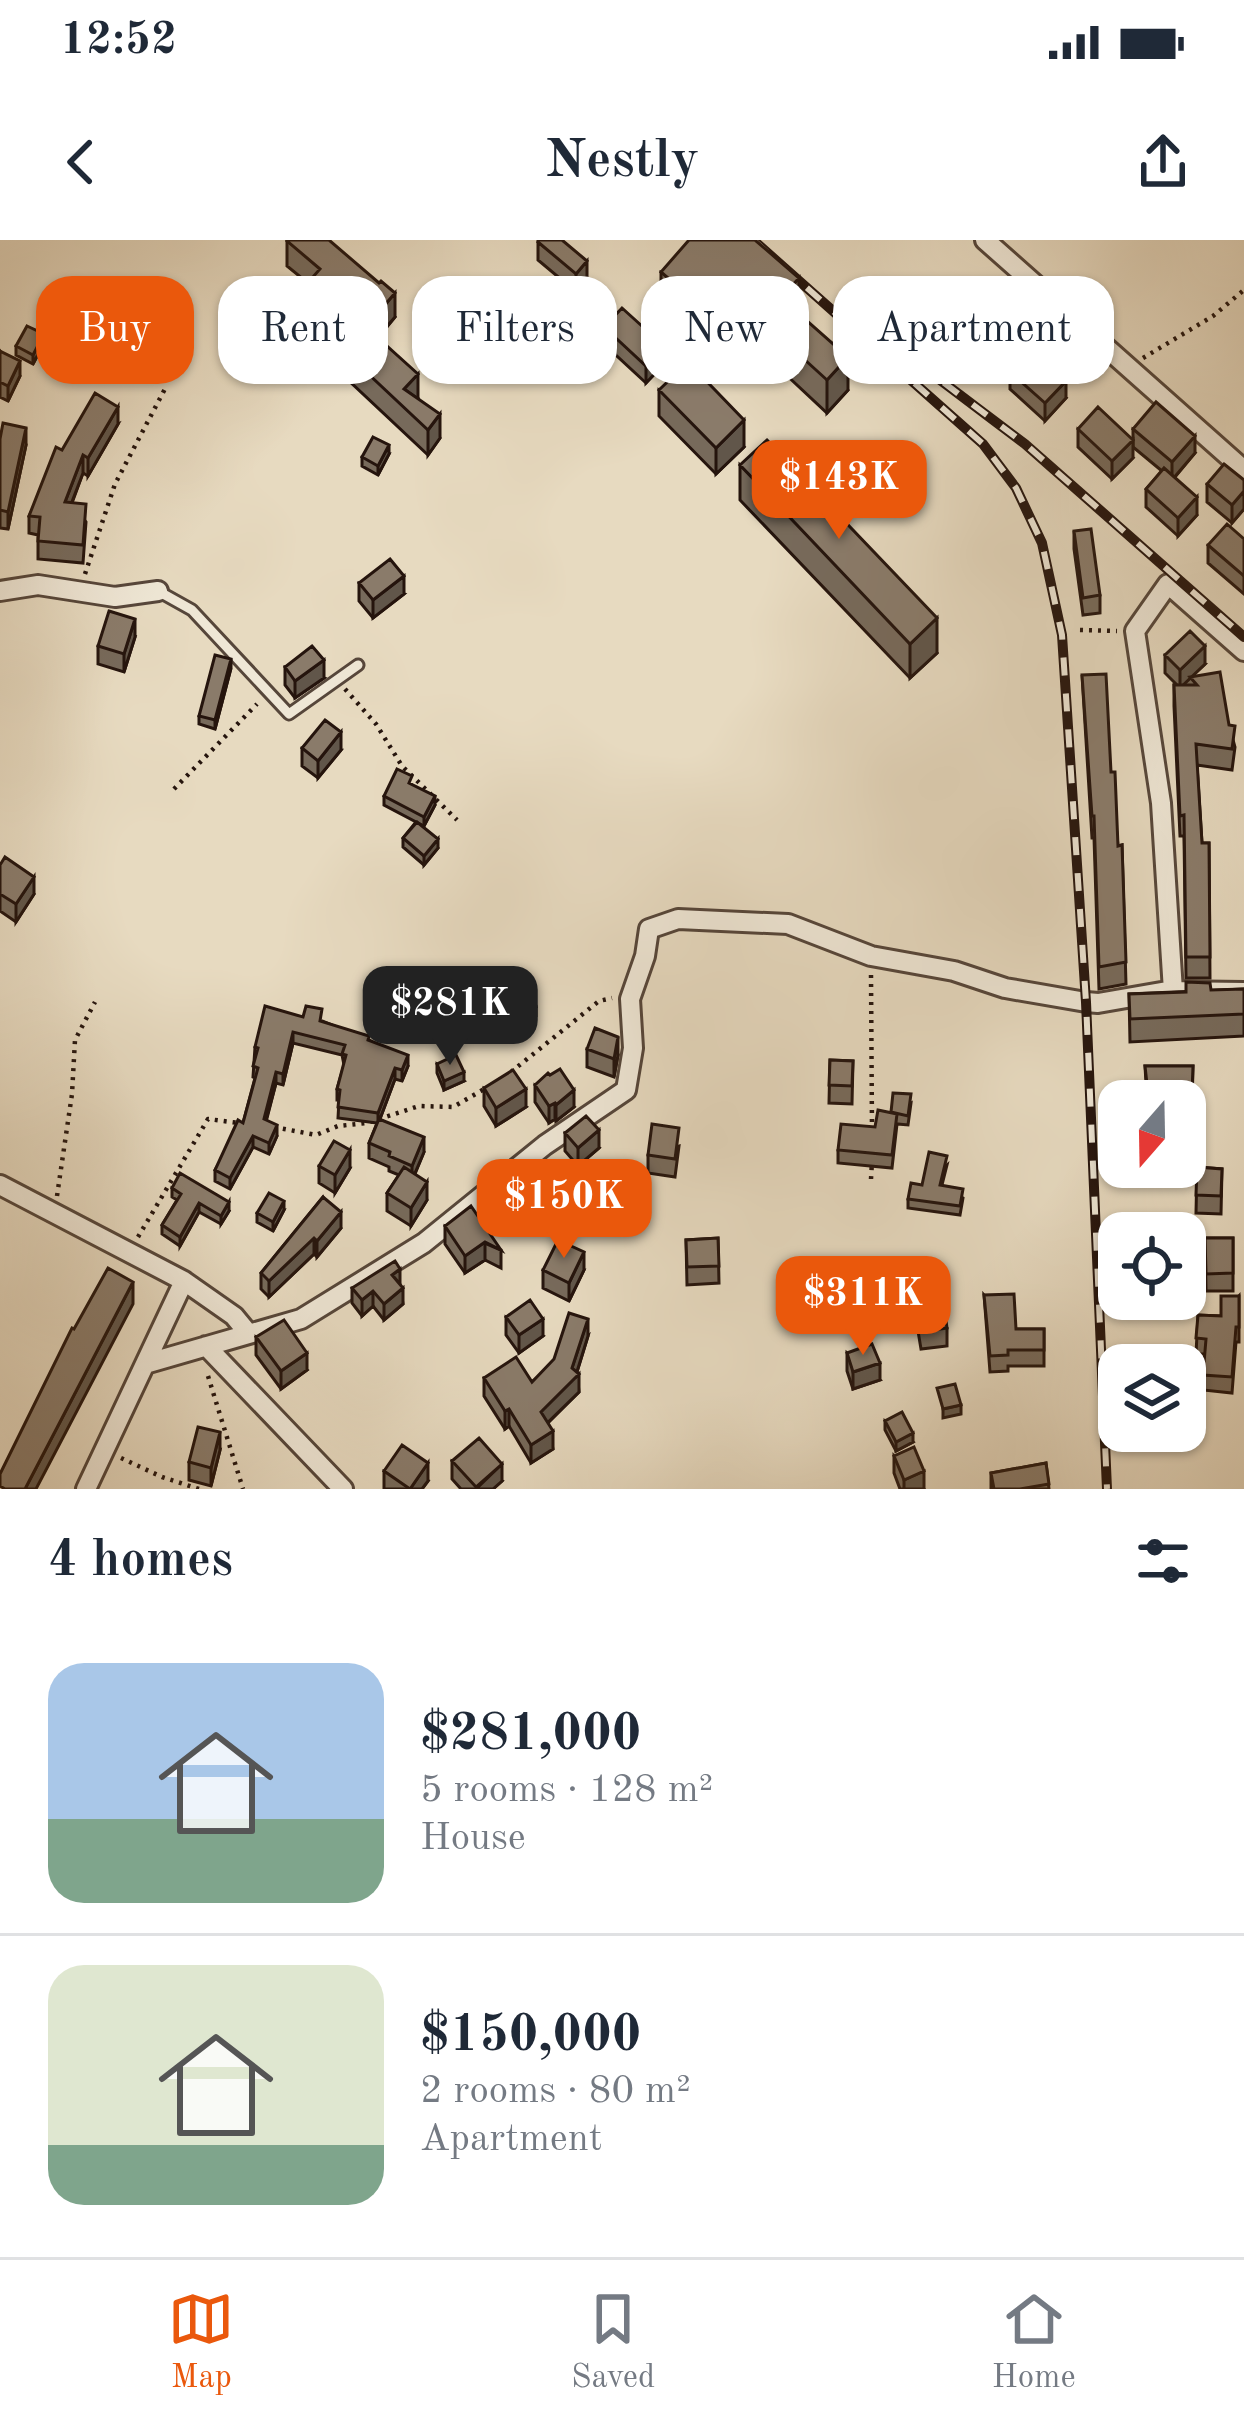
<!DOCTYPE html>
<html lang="en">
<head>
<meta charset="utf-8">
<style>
  :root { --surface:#fff; --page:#f2f2f3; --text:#1f2937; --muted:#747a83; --line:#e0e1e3; --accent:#ea580c }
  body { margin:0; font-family:"Old Standard TT",serif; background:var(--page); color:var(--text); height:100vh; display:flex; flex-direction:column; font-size:45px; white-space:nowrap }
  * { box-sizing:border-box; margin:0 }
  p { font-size:39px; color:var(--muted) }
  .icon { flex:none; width:66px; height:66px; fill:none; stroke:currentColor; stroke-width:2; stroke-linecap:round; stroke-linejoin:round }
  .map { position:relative; height:1249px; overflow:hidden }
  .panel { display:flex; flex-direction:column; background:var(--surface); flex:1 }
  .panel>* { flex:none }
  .top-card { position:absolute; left:36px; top:36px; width:1173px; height:108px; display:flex; gap:24px }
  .needle { width:78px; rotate:200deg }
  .controls { position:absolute; left:1098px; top:840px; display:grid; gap:24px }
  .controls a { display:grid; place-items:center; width:108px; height:108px; border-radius:24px; background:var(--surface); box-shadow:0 3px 9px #0004; font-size:60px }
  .price { position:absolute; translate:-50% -102px; padding:0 27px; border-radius:24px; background:var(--accent); color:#fff; font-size:39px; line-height:78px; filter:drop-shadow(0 3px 6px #0008) }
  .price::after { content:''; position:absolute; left:50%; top:72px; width:36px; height:27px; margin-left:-18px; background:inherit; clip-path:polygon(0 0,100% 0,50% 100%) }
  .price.current { background:#222; color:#fff }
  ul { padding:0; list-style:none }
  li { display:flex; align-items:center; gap:36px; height:300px; padding:0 48px }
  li+li { border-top:3px solid var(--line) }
  li span { display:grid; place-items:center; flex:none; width:336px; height:240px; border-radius:36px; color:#555 }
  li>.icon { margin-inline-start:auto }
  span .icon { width:144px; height:144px; fill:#fffc; stroke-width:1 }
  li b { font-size:51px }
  h2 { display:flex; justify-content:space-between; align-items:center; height:144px; padding:0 48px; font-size:51px }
  .pill { padding:0 42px; border-radius:36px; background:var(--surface); box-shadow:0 3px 9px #0004; font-size:42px; line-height:108px }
  .pill.current { background:var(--accent); color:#fff }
  .status { display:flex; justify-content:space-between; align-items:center; height:84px; padding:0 60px; background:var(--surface); direction:ltr }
  .status svg { height:33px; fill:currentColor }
  header { display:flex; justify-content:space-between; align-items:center; height:156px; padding:0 48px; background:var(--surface); font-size:54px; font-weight:800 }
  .dock { display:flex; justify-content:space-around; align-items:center; height:168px; border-top:3px solid var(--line); background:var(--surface); font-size:33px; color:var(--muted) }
  .dock a { display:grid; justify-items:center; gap:6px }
  .dock .current { color:var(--accent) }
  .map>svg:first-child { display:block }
</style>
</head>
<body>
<div class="status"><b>12:52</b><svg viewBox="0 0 49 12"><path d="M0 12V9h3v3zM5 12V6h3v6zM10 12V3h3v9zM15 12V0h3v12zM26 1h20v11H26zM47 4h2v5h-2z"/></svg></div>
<header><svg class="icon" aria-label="back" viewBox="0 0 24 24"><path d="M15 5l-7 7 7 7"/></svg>Nestly<svg class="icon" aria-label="share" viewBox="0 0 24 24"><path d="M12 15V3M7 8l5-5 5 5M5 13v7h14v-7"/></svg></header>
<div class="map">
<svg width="1244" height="1249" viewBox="0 0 1244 1249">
  <rect width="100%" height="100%" fill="#e7dac0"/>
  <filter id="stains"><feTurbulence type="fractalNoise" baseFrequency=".00167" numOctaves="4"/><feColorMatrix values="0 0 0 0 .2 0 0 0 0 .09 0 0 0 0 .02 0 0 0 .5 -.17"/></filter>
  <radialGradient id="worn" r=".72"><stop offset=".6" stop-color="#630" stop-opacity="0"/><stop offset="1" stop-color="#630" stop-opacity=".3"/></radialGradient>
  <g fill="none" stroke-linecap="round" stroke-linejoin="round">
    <g stroke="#56463a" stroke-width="15">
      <path id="service" d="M158 351 192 370 289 474 358 425"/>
    </g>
    <g stroke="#56463a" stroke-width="24">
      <path id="minor" d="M985 0 1244 230
        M0 351 38 345 115 357 158 351
        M1173 751 1161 563 1135 391 1168 344 1244 411
        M0 945 184 1041 86 1249
        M184 1041 234 1076 248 1093
        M206 1106 343 1249
        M145 1124 301 1079 424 1003 545 905 626 850 633 808 630 759 645 716 649 689 678 679 788 684 871 716 954 731 1005 748 1086 762 1098 763 1167 751 1244 752"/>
    </g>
    <path stroke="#25140d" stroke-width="4.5" stroke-dasharray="3 6" stroke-linecap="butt" d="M1143 118 1213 76 1244 50
      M85 334 115 244 167 145
      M1080 390 1117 391
      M345 449 376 484 402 526 457 580
      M174 549 257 464
      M871 735 872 891
      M511 832 599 761 612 758
      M274 887 316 895 338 886 367 883 419 866 453 867 486 848
      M871 939 872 921
      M57 956 72 854 75 800 95 762
      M138 997 208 879 239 883
      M208 1136 243 1249
      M121 1218 162 1237 199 1249"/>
    <use href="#service" stroke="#efe7d6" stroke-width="9"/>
    <use href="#minor" stroke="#efe7d6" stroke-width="18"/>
    <g stroke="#25140d" stroke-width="10">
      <path id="rail" d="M753 0 983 204 1016 248 1042 303 1062 395 1086 762 1107 1249
        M915 121 1025 204 1244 397"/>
    </g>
    <use href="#rail" stroke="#efe7d6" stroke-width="6" stroke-dasharray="18" stroke-linecap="butt"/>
  </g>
  <path fill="#776a5b" stroke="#25140d" stroke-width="3" d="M287 1 395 77 378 98 418 158 440 198 428 215 329 122V97L333 93 305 70V46L308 43 287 26Z
    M538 2 587 39 576 52 538 20Z
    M661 32 799 70 797 72 848 150 827 173 782 131 780 133 760 115 742 135 661 64Z
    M1010 72 1062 94 1040 118 1010 90Z
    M939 76 1001 99 980 125 939 93Z
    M604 87 664 124 646 143 604 104Z
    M44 103 33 124 16 115V106Z
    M65 106 102 107 90 135 65 124Z
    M0 111 20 136 8 161 0 157Z
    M1010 132 1066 158 1045 181 1010 149Z
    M659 150 744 207 716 234 659 176Z
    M118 184 88 236 83 233 72 263 86 282 83 323 38 319V295L29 293V276L62 210Z
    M1078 189 1133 218 1112 239 1078 207Z
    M1133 189 1195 213 1175 237 1197 275 1178 296 1146 267V249L1162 231 1133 207Z
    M0 199 26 205 8 289 0 288Z
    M389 214 378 235 362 226V217Z
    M740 225 937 413 910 438 740 260Z
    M1244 240V269L1232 283 1207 262V244Z
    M1074 291 1100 355V373L1083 375 1074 309Z
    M1244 299V354L1208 323V305Z
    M359 343 404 354 373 378 359 361Z
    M135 397 124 432 98 424V406Z
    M1165 415 1205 424 1191 437 1229 485 1235 507 1232 530 1197 525 1202 603H1209L1210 738H1186L1184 596H1180L1174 466V445H1177L1165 433Z
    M285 427 324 438 295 458 285 445Z
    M231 428 215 489 199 484V476Z
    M1082 435 1111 532 1118 606 1122 605 1126 744 1099 749 1094 598H1092Z
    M302 508 341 510 318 538 302 526Z
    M412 545 435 565 424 586 418 583 438 608 424 625 403 607V598L416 582 384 565V556Z
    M0 625 34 654 16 682 0 671Z
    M1244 749V796L1130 802 1129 754Z
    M322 781 369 800 408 826 402 841 395 839 380 879 424 912 415 934 427 960 411 986 387 971V953L399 935 389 931V927L369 918V903L377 883 338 878 339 860H337V849L344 825 342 815 293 803 283 845 276 843 266 880 277 896 269 914 253 907 230 949 215 941V930L243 883 255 838 253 837 255 807Z
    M587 809 618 815 614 837 587 827Z
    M830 820 853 821 852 864 829 863Z
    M437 824 464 841 444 850 437 833Z
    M1145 826H1193L1192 868H1185V861H1147Z
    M535 845 574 867 556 881 555 879 549 883 535 862Z
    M484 848 526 867 496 886 484 866Z
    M911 863 908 885 897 884 892 928 838 923V910L875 887 891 872Z
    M565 893 599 908 578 926 565 911Z
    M679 906 675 937 648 933V915Z
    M947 925 942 945 963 958 960 975 908 968V959L922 945Z
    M319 926 350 928 335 953 319 943Z
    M1197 927 1222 929 1221 974 1196 973Z
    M172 948 229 971 221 984 199 972 180 1006 162 994V985L177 960 172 957Z
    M323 957 341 988 317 1017 314 1014 269 1057 261 1049V1033Z
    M284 970 273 991 257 982V973Z
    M445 986 501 1010V1028L485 1020 465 1033 445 1004Z
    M718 998 719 1043 687 1045 686 1000Z
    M1205 998H1233V1051H1206Z
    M543 1030H584L569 1061 543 1048Z
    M400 1045 403 1064 384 1080 373 1066 362 1076 352 1063V1048Z
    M984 1055 1016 1089H1044V1126H1008V1131L990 1132Z
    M1239 1056V1102H1236L1232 1153 1203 1150 1205 1114H1196L1198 1075 1221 1076Z
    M916 1061 947 1088V1106L921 1109 916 1079Z
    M506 1077 543 1096 519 1113 506 1095Z
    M588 1096 577 1132 579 1152 548 1183 553 1209 531 1223 509 1186 505 1189 484 1156V1138L532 1142Z
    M256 1097 307 1130 281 1149 256 1115Z
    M847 1113 880 1140 853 1149 847 1131Z
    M885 1181 913 1202 896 1211 885 1190Z
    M220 1210 211 1246 189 1240V1222Z
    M894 1216 924 1249H900L894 1233Z
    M452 1221 502 1241 493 1249H461L452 1239Z
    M1046 1223 1049 1249H991V1233Z
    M384 1231 428 1241 422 1249H384Z"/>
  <path fill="#61564a" stroke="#25140d" stroke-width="3" d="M587 21V39L576 52V34Z
    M799 38V70L781 91V58Z
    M395 53V77L366 111V87Z
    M1062 76V94L1040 118V100Z
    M1001 81V99L980 125V108Z
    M760 83V115L742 135V102Z
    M102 90V107L90 135V117Z
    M44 94V103L33 124V115Z
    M782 99V131L780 133V101Z
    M664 106V124L646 143V126Z
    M848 117V150L827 173V140Z
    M20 121V136L8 161V146Z
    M418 134V159L404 149Z
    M1066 141V158L1045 181V163Z
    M118 167V184L88 236V218Z
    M440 174V198L428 215V190Z
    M744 180V207L716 234V208Z
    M26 188V205L8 289V272Z
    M1195 196V213L1172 240V222Z
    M1133 200V218L1112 239V221Z
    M389 205V214L378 235V226Z
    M83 215V233L65 280V262Z
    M1244 251V269L1232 283V265Z
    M1197 257V275L1178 296V278Z
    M404 336V354L373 378V360Z
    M937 378V413L910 438V404Z
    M135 379V397L124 432V414Z
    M1205 406V424L1180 448V430Z
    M231 419V428L215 489V480Z
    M324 420V438L295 458V441Z
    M341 492V510L318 538V521Z
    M435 556V565L424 586V577Z
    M438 599V608L424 625V616Z
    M34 637V654L16 682V664Z
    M536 767V776L509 787V778Z
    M293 792V803L283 845V834Z
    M618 797V815L614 837V819Z
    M408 815V826L402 841V830Z
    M395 828V839L378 884V873Z
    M276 832V843L264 890V879Z
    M464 832V841L444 850V841Z
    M526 849V867L496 886V868Z
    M574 850V867L556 881V865Z
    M555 863V879L549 883V866Z
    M277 885V896L269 914V903Z
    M599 890V908L578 926V908Z
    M253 896V907L230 949V938Z
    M424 897V912L412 940V926Z
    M350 910V928L335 953V935Z
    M427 942V960L411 986V968Z
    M284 961V970L273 991V982Z
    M229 962V971L221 984V976Z
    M199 963V972L180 1006V997Z
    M341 972V988L317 1017V1001Z
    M314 998V1014L269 1057V1041Z
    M485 1002V1020L465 1033V1016Z
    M584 1012V1030L569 1061V1043Z
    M400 1029V1044L392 1035Z
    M133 1042V1064L36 1249H25Z
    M403 1048V1064L384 1080V1064Z
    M373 1051V1066L362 1076V1060Z
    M543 1079V1096L519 1113V1095Z
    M588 1079V1096L575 1138 579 1134V1152L541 1189V1172L572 1128Z
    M307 1113V1130L281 1149V1131Z
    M880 1123V1140L853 1149V1132Z
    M961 1165V1174L943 1178V1169Z
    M509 1169V1186L505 1189V1171Z
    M553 1191V1209L531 1223V1205Z
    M220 1192V1210L211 1246V1228Z
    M913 1193V1202L896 1211V1202Z
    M428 1223V1241L422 1249H410Z
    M502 1224V1241L493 1249H476Z
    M924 1231V1249H904V1240Z"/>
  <path fill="#8a7b6a" stroke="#25140d" stroke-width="3" d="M288 0H329L379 43 381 41 395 53 366 87 418 134 404 149 440 174 428 190 329 97 346 79 305 46 320 29 287 1Z
    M539 0H562L587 21 576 34 538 2Z
    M689 0H755L799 38 781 58 848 117 827 140 782 99 780 101 760 83 742 102 661 32Z
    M1032 48 1062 76 1040 100 1010 72Z
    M960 49 1001 81 980 108 939 76Z
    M622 68 664 106 646 126 604 87Z
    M77 79 102 90 90 117 65 106Z
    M27 86 44 94 33 115 16 106Z
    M1031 109 1066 141 1045 163 1010 132Z
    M0 111 20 121 8 146 0 142Z
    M688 122 744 180 716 208 659 150Z
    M95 153 118 167 88 218 83 215 65 262 86 264 83 305 38 301 40 277 29 276 56 207 62 210Z
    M1156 162 1195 196 1172 222 1133 189Z
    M1098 167 1133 200 1112 221 1078 189Z
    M3 183 26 188 8 272 0 270V199Z
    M373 197 389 205 378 226 362 217Z
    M767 200 937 378 910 404 740 225Z
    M1224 224 1244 240V251L1232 265 1207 244Z
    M1164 228 1197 257 1178 278 1146 249Z
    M1227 284 1244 299V336L1208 305Z
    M1091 289 1100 355 1083 358 1074 291Z
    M390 319 404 336 373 360 359 343Z
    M109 371 135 379 124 414 98 406Z
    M1190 391 1205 406 1180 430 1165 415Z
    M312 406 324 420 295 441 285 427Z
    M215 415 231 419 215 480 199 476Z
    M1220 432 1229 485 1235 486 1232 509 1196 504 1202 603H1209L1210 717H1186L1184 575 1180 576 1174 445H1197L1190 437Z
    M1106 434 1111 532H1115L1118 606 1122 605 1126 722 1099 727 1094 576H1092L1082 435Z
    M325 480 341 492 318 521 302 508Z
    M397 529 412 536 409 543 435 556 424 577 384 556Z
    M417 582 438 599 424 616 403 598Z
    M5 617 34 637 16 664 0 654V625Z
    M1186 742 1210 743 1211 750 1244 749V774L1130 779 1129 754 1186 752Z
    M530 751 536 767 509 778 503 761Z
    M265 766 303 777 306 766 322 769 320 781 369 796 368 800 408 815 402 830 395 828 378 873 338 867 340 850 337 849 346 815 342 814 345 805 293 792 283 834 276 832 264 879 277 885 269 903 253 896 230 938 215 930 238 880 243 883 258 828 253 826 258 808 255 807Z
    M595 788 618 797 614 819 587 809Z
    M456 815 464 832 444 841 437 824Z
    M830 820 853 821 852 846 829 845Z
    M1145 826H1193L1192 853 1148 854Z
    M560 829 574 850 556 865 555 863 549 866 535 845 548 833 550 835Z
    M513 830 526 849 496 868 484 848Z
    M893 853 911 854 908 876 891 872Z
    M878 870 897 874 892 915 838 910 841 884 875 887Z
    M586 876 599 890 578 908 565 893Z
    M379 879 424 897 412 926 389 916 390 912 369 903Z
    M652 884 679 888 675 919 648 915Z
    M334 901 350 910 335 935 319 926Z
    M929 912 947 916 940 945 963 949 960 966 908 959 911 943 922 945Z
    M404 927 427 942 411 968 387 953Z
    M1197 927 1222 929 1221 956 1196 955Z
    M180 933 229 962 221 976 199 963 180 997 162 985 181 954 172 948Z
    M269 953 284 961 273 982 257 973Z
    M323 957 341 972 317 1001 314 998 269 1041 261 1033Z
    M471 966 501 1010 485 1002 465 1016 445 986Z
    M718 998 719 1026 687 1027 686 1000Z
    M1205 998H1233V1033L1206 1034Z
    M558 1000 584 1012 569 1043 543 1030Z
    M395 1021 400 1029 392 1035 403 1048 384 1064 373 1051 362 1060 352 1048Z
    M108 1028 133 1042 25 1249H5L0 1246V1234L72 1088 74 1089Z
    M1014 1054 1016 1089H1044V1110H1008V1115L990 1116 984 1055Z
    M1221 1056H1239V1087H1236L1232 1137 1203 1135 1206 1099 1196 1098 1198 1075 1221 1076Z
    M943 1058 947 1088 921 1092 916 1061Z
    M530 1060 543 1079 519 1095 506 1077Z
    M569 1073 588 1079 572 1128 579 1134 541 1172 553 1191 531 1205 509 1169 505 1171 484 1138 516 1117 532 1142 554 1119Z
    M284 1080 307 1113 281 1131 256 1097Z
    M872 1104 880 1123 853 1132 847 1113Z
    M955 1144 961 1165 943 1169 937 1148Z
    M902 1172 913 1193 896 1202 885 1181Z
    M198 1187 220 1192 211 1228 189 1222Z
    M479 1198 502 1224 476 1247 452 1221Z
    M402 1205 428 1223 410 1249 384 1231Z
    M914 1207 924 1231 904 1240 894 1216Z
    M1046 1223 1049 1244 1020 1249H994L991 1233Z"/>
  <rect width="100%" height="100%" filter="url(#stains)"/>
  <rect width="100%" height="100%" fill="url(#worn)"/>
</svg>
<div class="controls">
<a><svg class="needle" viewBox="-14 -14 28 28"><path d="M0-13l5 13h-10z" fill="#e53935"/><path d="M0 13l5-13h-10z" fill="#747a83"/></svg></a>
<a><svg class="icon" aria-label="locate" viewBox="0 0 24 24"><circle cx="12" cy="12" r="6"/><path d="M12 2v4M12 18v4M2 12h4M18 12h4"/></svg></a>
<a><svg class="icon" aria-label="layers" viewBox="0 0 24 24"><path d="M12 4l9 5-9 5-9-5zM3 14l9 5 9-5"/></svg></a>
</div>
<b class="price" style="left:839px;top:302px">$143K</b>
<b class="price current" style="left:450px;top:828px">$281K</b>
<b class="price" style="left:564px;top:1021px">$150K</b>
<b class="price" style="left:863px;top:1118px">$311K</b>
<div class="top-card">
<a class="pill current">Buy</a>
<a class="pill">Rent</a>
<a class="pill">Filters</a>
<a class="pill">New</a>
<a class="pill">Apartment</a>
</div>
</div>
<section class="panel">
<h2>4 homes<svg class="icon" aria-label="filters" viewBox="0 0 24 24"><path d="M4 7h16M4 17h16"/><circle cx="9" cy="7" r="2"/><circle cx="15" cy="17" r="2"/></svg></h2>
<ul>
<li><span style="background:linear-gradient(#a9c7e8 65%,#7fa58c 0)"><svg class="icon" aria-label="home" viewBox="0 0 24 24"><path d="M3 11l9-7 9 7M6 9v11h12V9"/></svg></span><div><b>$281,000</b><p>5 rooms · 128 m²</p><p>House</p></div></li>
<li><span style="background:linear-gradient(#dfe7d0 75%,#7fa58c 0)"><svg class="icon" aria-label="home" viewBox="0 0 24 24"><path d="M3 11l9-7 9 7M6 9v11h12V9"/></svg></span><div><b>$150,000</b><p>2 rooms · 80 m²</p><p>Apartment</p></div></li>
</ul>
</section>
<nav class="dock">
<a class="current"><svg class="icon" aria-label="map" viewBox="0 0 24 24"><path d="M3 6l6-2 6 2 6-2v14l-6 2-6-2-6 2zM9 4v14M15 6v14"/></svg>Map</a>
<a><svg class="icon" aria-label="saved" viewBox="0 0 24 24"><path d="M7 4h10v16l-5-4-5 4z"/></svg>Saved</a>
<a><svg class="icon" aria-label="home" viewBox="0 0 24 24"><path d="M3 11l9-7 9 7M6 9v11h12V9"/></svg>Home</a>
</nav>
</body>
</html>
